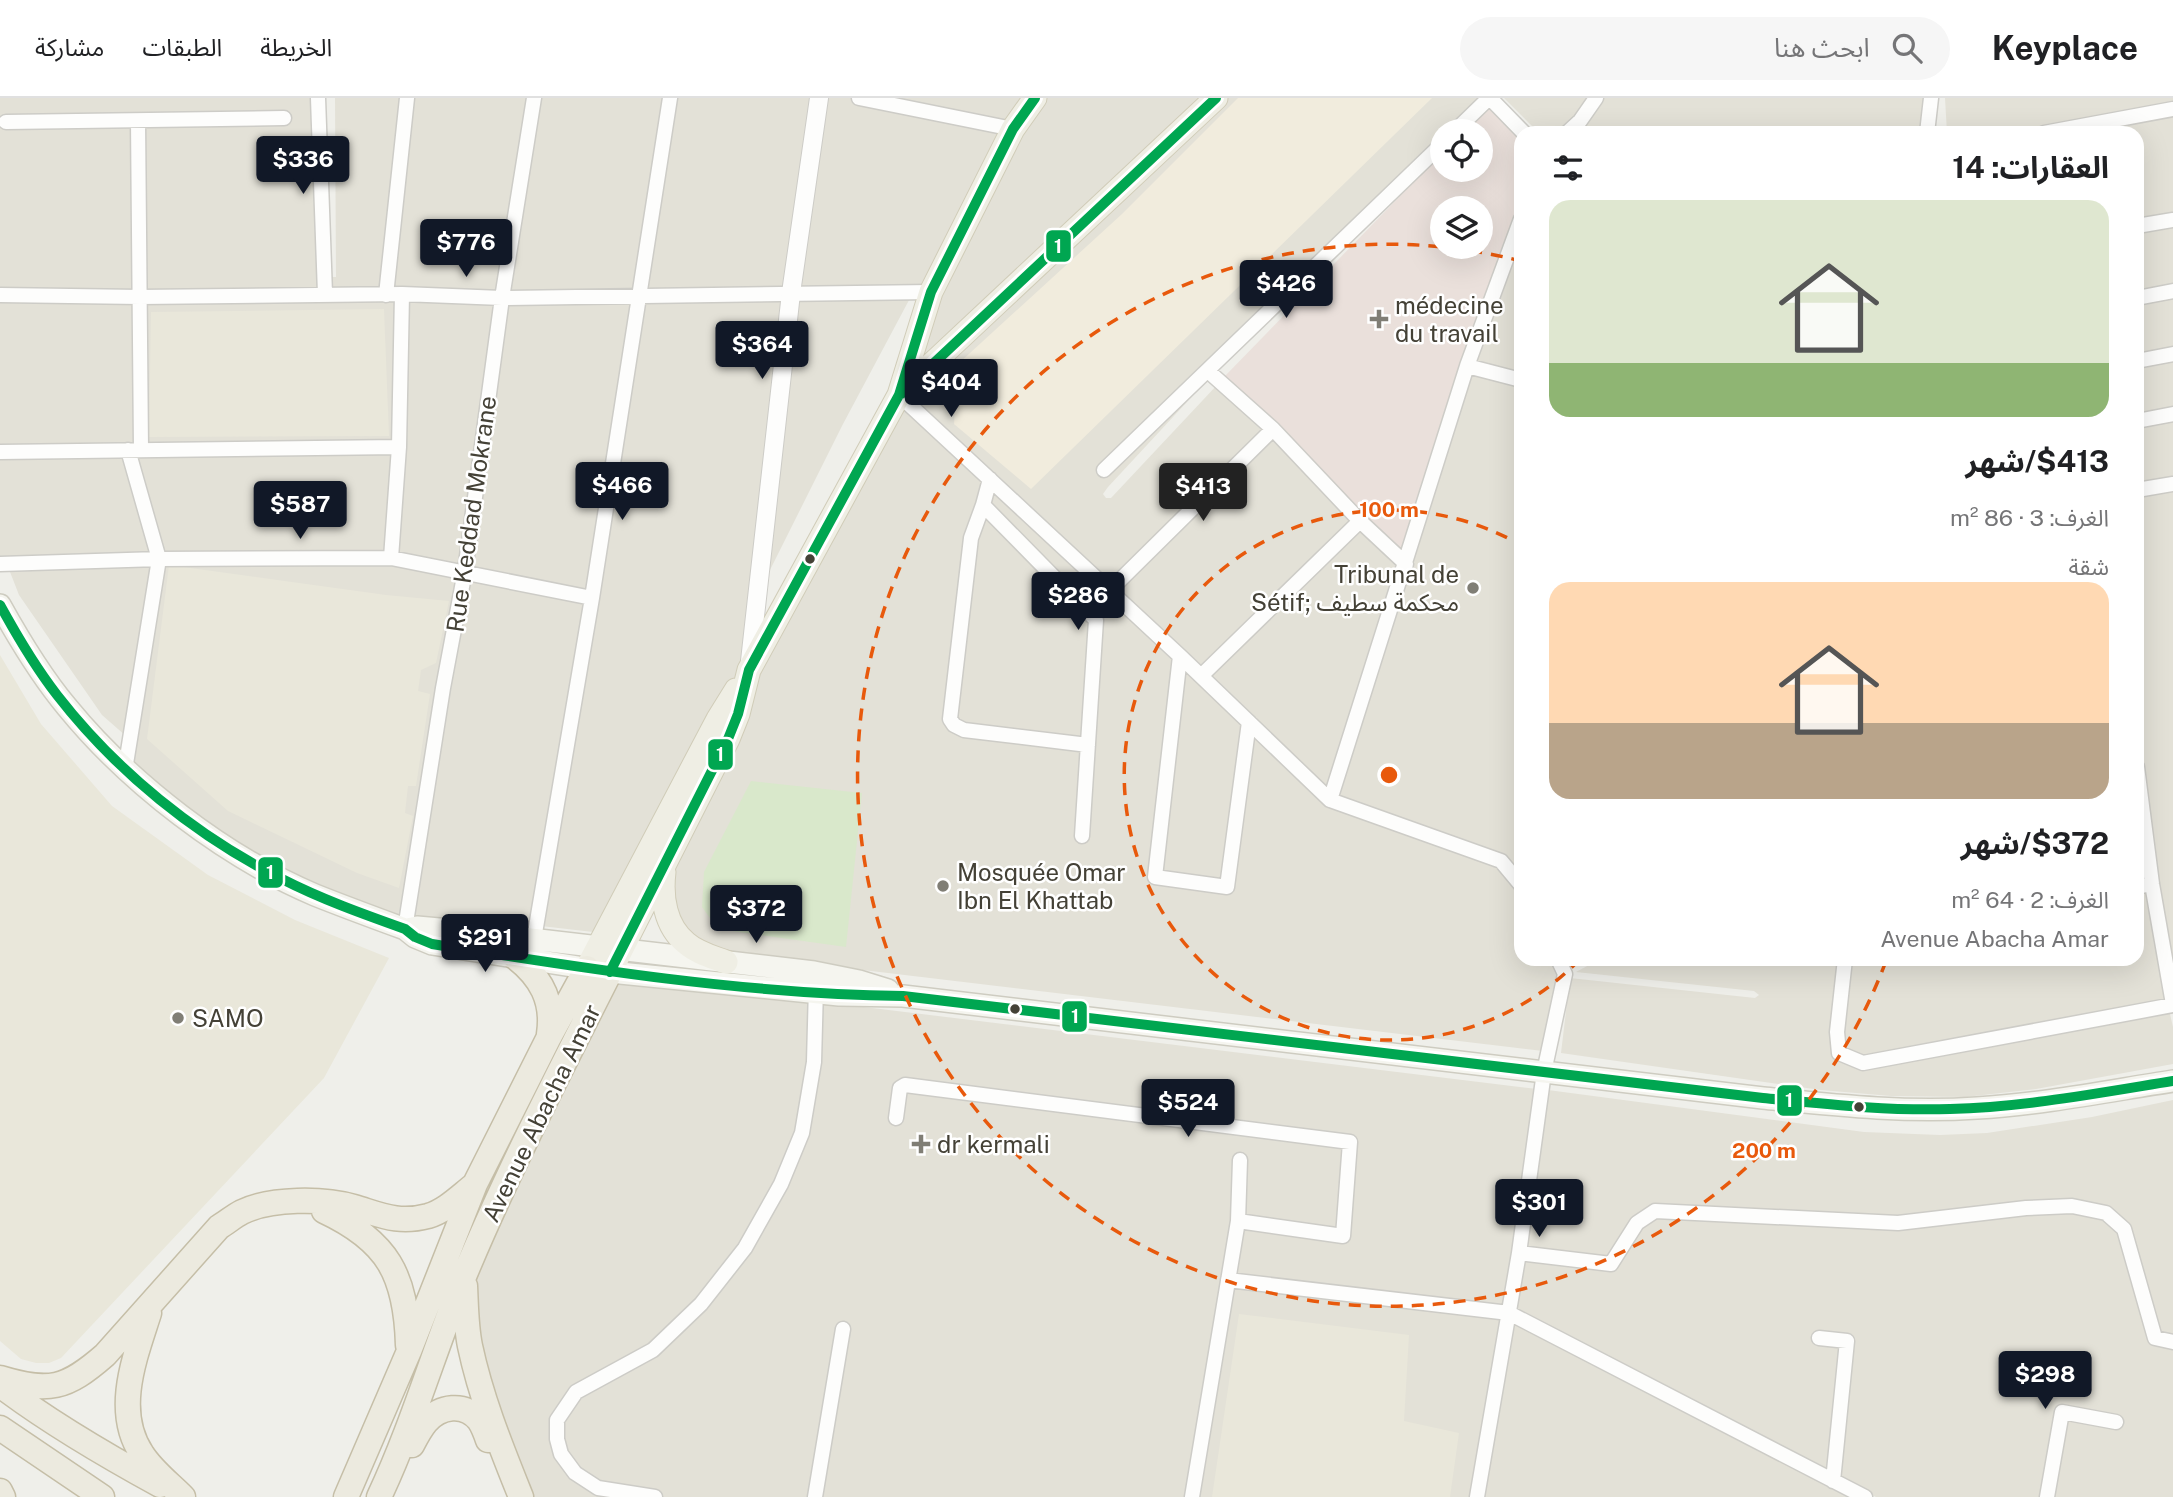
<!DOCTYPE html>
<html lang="ar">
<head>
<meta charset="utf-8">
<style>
  :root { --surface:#fff; --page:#f6f6f6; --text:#202124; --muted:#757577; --line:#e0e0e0; --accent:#111827 }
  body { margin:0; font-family:"Public Sans","Noto Sans Arabic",sans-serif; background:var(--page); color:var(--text); direction:rtl; height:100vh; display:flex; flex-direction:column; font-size:26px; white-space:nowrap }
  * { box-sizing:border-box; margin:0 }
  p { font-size:23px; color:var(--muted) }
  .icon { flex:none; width:38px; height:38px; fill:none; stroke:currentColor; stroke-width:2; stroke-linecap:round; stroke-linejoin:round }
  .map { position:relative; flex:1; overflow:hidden; direction:ltr }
  .panel { position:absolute; left:1514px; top:28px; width:630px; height:840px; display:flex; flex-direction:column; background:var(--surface); border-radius:21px; box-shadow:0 7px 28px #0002; direction:rtl }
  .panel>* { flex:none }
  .tools { position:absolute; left:1430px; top:21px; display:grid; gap:14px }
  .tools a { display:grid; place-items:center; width:63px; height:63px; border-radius:50%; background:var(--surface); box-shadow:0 7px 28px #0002; font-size:35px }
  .price { position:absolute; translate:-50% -60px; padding:0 16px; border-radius:7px; background:var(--accent); color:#fff; font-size:23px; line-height:46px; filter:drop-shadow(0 2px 4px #0008) }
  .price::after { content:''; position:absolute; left:50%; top:42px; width:21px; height:16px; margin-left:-10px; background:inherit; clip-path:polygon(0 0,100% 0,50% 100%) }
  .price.on { background:#222; color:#fff }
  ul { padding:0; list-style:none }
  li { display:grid; align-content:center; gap:14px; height:371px; padding:0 35px }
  li span { display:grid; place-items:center; height:217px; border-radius:21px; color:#555 }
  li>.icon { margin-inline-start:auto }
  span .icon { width:126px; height:126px; fill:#fffc; stroke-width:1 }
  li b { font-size:30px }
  h2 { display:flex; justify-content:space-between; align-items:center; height:84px; padding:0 35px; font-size:30px }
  header { display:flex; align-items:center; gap:42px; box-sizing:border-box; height:98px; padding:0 35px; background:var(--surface); border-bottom:2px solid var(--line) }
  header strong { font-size:33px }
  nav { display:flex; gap:38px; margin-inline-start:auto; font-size:24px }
  .search { width:490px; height:63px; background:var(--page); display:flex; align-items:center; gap:18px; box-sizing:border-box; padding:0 24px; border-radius:38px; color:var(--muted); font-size:26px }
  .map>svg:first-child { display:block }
</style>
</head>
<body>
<header>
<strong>Keyplace</strong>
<div class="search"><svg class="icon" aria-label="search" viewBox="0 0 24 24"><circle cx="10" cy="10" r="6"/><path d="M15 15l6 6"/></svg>ابحث هنا</div>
<nav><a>الخريطة</a><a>الطبقات</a><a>مشاركة</a></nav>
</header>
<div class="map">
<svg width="2173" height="1399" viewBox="0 0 2173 1399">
  <rect width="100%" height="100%" fill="#efefea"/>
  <path fill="#e3e1d7" d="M0 0H311L325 6 326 179H336L335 0H1024L1002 34 925 188 916 189 843 326 747 518 741 568 593 834 541 828 409 823 402 802 399 821 317 788 260 759 209 728 131 666 134 645 102 617 19 497 5 461H0Z
    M1045 0H1205L916 270 940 195 1020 34Z
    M1228 0H1481L1449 33H1442V41L1212 277 1108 389 1103 396 1106 400H1111L1218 286 1266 330 1110 486 909 300Z
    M1504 0H1932L1929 35H1539Z
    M1945 0H2173V895L2167 902 1863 960 1844 951 1842 934 1850 861H2137V35H1947Z
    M1521 137V277L1475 264Z
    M1471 274 1521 287V760L1517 773 1336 699Z
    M903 308 984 383 945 621 1082 652 1102 523 989 405 993 391 1175 560 1151 776 1228 794 1253 635 1325 704 1498 768 1515 787 1521 798V861H1552L1560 876 1551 954 728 856 691 838 673 808 674 766 757 575Z
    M1273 338 1352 423 1201 571 1117 492Z
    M985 416 1091 524 1083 641 966 627 955 618 976 440Z
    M1360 430 1400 467 1328 692 1208 578Z
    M1184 569 1243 626 1223 783 1161 774Z
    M1600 861H1839L1832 934 1861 970 2169 912 2173 929V966L2036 991 1965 999 1891 998 1821 992 1561 955 1570 880 1755 900 1759 897 1754 893 1576 874Z
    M615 883 812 903 808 964 797 1034 776 1086 740 1149 699 1203 650 1248 573 1290 552 1321 553 1344 556 1360 572 1379 597 1395 600 1385 579 1372 567 1354 563 1341V1323L580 1298 656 1257 707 1209 750 1152 786 1088 807 1037 820 964 823 904 1537 991 1505 1209 1487 1207 1486 1217 1503 1220 1472 1399H526L496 1321 482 1278 474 1243 470 1187 532 1051Z
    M1548 992 1864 1034 1940 1037 1987 1035 2092 1019 2173 1002V1239L2159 1236 2108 1110 1897 1120 1654 1108 1609 1161 1525 1151Z
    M2073 1113 2104 1120 2119 1134 2151 1243 2173 1248V1399H2053L2061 1309 2042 1399H1876L1839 1380 1842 1247 1829 1374 1514 1212 1524 1161 1611 1172 1641 1129 1656 1118 1901 1130 2027 1115Z
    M1513 1223 1853 1399H1483Z"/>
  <path fill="#f1ecdd" d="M1238 0H1432L1031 391 954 326 958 266 1122 116Z"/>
  <path fill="#e9e7da" d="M384 211 389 338 149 339 151 214Z
    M169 467 386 497 449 503 436 565 421 572 418 593 430 596 416 688H408L405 715 413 718 399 790 357 775 228 713 147 641Z
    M0 557 41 626 112 708 208 777 295 822 389 860 324 980 61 1260 49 1265H36L21 1261 0 1243Z
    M1239 1216 1409 1237 1404 1323 1459 1335 1450 1399H1212Z"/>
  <path fill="#eae0db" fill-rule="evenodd" d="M1489 7 1521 39V106L1462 267 1403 456 1360 416 1277 327 1225 278 1442 55V72H1480V33H1463ZM1442 110H1480V149H1442Z"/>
  <path fill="#d9e8cb" d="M751 683 862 695 846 849 718 831 702 809 704 774Z"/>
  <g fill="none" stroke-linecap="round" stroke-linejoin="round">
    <g stroke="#cdccc7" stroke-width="17">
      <path id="minor" d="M318 0 325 196
        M859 0 1013 31
        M1490 0 1524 35
        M138 23 141 351
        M6 24 284 20
        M1455 33 1489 0
        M1567 35 1580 23 1596 0
        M1927 35 1931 0
        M2044 35 2173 11
        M2137 128 2173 122
        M0 197 140 199 402 196 502 200 931 194
        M386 197 407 0
        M2137 200 2173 193
        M2137 263 2173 256
        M1467 268 1521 282
        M1208 273 1273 331 1360 423 1406 466
        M899 297 1180 558 1330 702 1501 763 1521 787
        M2137 323 2173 316
        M0 354 399 349
        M1104 372 1442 46
        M990 381 983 407 1096 522 1082 738
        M2137 392 2173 386
        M983 407 971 440 950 621 954 627 964 632 1088 647
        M391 460 399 349 402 196
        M0 466 159 461 391 460 592 500
        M1109 493 1273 331
        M1180 558 1155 779 1227 789 1249 624
        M1201 578 1360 423
        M2137 669 2152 786 2173 906
        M125 672 159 461 128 352
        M1330 702 1467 268 1521 121
        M2137 789 2152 786
        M405 831 443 590 465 473 502 200 534 0
        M534 841 592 500 670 0
        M1845 861 1837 934 1839 955 1863 965 2173 907
        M896 1020 900 990 905 987 1350 1044 1343 1138 1238 1123
        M1519 1155 1611 1166 1637 1125 1655 1113 1898 1125 2026 1110 2072 1108 2106 1115 2124 1131 2155 1240 2173 1244
        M1228 1182 1509 1215 1865 1399
        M1819 1240 1847 1243 1833 1383
        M655 1399 598 1390 575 1375 561 1356 557 1341V1322L576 1294 653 1252 701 1206 745 1150 781 1086 802 1035 814 964 816 889
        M815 1399 843 1231
        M1192 1399 1238 1123 1240 1062
        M1477 1399 1519 1155 1544 974 1565 876 1558 861
        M2047 1399 2062 1314 2116 1324"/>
    </g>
    <g stroke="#cdccc7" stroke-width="20">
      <path id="tertiary" d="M750 563 791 195 819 0"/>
    </g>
    <g stroke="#ceccc1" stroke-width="24">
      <path id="secondary" d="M0 507C20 543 41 578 67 609 129 685 225 759 315 797 345 809 375 820 405 831L415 839 432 846 610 874 839 897 903 898 1763 1000C1834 1007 1905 1015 1977 1010 2043 1006 2108 993 2173 983
        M407 831 417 829 472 834 814 874 859 883 888 892"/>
    </g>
    <g stroke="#d0ccb8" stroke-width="25">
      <path id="primary" d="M901 295 1216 0
        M664 774C661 799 665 828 686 845 697 855 713 859 726 864
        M587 870 718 621 736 592
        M610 874 728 641 738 616 749 572 899 297 931 194 1013 31 1035 0"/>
    </g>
    <g stroke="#c5bea7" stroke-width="27">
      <path id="trunk" d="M515 859C541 879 554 903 549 936
        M324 1113C388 1143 406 1177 408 1247
        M465 1188C466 1208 466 1229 470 1248 481 1300 501 1349 521 1399
        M149 1215C135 1259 113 1313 142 1356 152 1372 169 1385 183 1399
        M0 1280C49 1295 66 1291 105 1257L219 1129C226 1125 234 1118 242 1114 271 1100 323 1100 354 1109 381 1117 398 1126 428 1118 445 1113 459 1099 473 1088
        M0 1287C50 1325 105 1357 160 1387
        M0 1330 102 1399
        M412 1347C416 1339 421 1330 426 1324 440 1308 464 1304 479 1322 483 1328 486 1336 488 1342
        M0 1393 3 1399
        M346 1399 409 1253 475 1086 548 941 587 870
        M379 1399C413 1327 435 1249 465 1176 508 1073 560 973 610 874"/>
    </g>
    <use href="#minor" stroke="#fdfdfc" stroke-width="14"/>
    <use href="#tertiary" stroke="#fdfdfc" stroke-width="18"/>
    <use href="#secondary" stroke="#f5f5ef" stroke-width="21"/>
    <use href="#primary" stroke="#efeee4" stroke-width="23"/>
    <use href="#trunk" stroke="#eceadf" stroke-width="24"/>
    <g stroke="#fff" stroke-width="16">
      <path id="bus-1" d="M901 296 1216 0
        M0 507C17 538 35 569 57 597 116 673 196 738 282 781 321 801 363 816 405 831L415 839 432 846C588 871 745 896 903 898L1763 1000C1825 1006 1887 1013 1950 1011 2025 1009 2099 995 2173 983
        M610 874 728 641 738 616 749 572 899 297 931 194 1013 31 1035 0"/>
    </g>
    <use href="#bus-1" stroke="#00a651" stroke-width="10"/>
  </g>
  <g fill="none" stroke="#e8590c" stroke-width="3.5" stroke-dasharray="12 9">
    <path d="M1580 861A265 265 0 1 1 1519 446"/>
    <path d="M1886 863A531 531 0 1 1 1517 162"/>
  </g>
  <g fill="#807e75" stroke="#fff" stroke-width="2.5">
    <path d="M1375.5 210.5h7v7h7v7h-7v7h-7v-7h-7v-7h7z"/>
    <circle cx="1473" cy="490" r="7"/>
    <circle cx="943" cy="788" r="7"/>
    <circle cx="178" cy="920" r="7"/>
    <path d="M917.5 1035.5h7v7h7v7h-7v7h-7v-7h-7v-7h7z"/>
  </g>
  <g fill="#444136" stroke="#fff" stroke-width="2.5">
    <circle cx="810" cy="461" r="6"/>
    <circle cx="1015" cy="911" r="6"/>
    <circle cx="1859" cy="1009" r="6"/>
  </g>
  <g text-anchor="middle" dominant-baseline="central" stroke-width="5" stroke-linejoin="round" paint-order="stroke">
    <g font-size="24" fill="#444136" stroke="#fff" text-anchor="start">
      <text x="1395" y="207">médecine<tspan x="1395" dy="28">du travail</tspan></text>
      <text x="1459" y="476" text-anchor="end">Tribunal de<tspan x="1459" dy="28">Sétif; محكمة سطيف</tspan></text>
      <text x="957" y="774">Mosquée Omar<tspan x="957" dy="28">Ibn El Khattab</tspan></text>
      <text x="192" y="920">SAMO</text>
      <text x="937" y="1046">dr kermali</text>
    </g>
    <g font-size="24" fill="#444136" stroke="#fff">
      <text transform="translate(471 416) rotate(-82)">Rue Keddad Mokrane</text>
      <text transform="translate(541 1015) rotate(-64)">Avenue Abacha Amar</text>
    </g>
  </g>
  <circle cx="1389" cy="677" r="10" fill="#e8590c" stroke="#fff" stroke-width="3.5"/>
  <g font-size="21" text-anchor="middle" font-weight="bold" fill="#e8590c" stroke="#fff" stroke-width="5" stroke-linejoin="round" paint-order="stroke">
    <text x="1389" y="419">100 m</text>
    <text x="1764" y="1060">200 m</text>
  </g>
  <g stroke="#fff" stroke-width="2.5">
    <rect x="1045" y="131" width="27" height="34" rx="7" fill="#00a651"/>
    <rect x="707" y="640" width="27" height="33" rx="7" fill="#00a651"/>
    <rect x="257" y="758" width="27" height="33" rx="7" fill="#00a651"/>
    <rect x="1061" y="902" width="27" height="33" rx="7" fill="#00a651"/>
    <rect x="1776" y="986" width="27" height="33" rx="7" fill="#00a651"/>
  </g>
  <g font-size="19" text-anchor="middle" font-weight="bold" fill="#fff">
    <text x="1058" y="155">1</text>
    <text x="720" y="663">1</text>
    <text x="270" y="781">1</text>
    <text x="1075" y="925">1</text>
    <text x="1789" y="1009">1</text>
  </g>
</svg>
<div class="tools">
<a><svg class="icon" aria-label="locate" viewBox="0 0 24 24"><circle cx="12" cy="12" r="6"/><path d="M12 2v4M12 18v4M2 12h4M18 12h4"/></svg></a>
<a><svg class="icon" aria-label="layers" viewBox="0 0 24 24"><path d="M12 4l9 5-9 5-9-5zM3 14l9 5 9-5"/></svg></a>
</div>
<b class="price" style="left:303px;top:98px">$336</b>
<b class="price" style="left:466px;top:181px">$776</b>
<b class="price" style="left:1286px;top:222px">$426</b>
<b class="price" style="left:762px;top:283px">$364</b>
<b class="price" style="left:951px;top:321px">$404</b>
<b class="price" style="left:622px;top:424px">$466</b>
<b class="price on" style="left:1203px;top:425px">$413</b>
<b class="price" style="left:300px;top:443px">$587</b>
<b class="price" style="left:1078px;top:534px">$286</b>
<b class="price" style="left:756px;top:847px">$372</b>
<b class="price" style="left:485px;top:876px">$291</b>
<b class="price" style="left:1188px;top:1041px">$524</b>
<b class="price" style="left:1539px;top:1141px">$301</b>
<b class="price" style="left:2045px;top:1313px">$298</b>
<section class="panel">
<h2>العقارات: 14<svg class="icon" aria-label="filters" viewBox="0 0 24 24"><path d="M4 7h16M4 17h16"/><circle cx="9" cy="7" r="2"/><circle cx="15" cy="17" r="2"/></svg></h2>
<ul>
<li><span style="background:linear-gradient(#dfe7d0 75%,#8fb573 0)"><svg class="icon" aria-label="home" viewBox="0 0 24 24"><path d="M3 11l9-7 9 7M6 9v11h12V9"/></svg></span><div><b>$413/شهر</b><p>الغرف: 3 · 86 m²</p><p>شقة</p></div></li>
<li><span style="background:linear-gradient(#ffd9b3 65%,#b9a48a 0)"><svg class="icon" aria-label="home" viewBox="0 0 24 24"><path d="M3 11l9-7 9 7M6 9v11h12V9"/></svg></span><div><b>$372/شهر</b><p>الغرف: 2 · 64 m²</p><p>Avenue Abacha Amar</p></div></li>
</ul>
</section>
</div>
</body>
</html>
